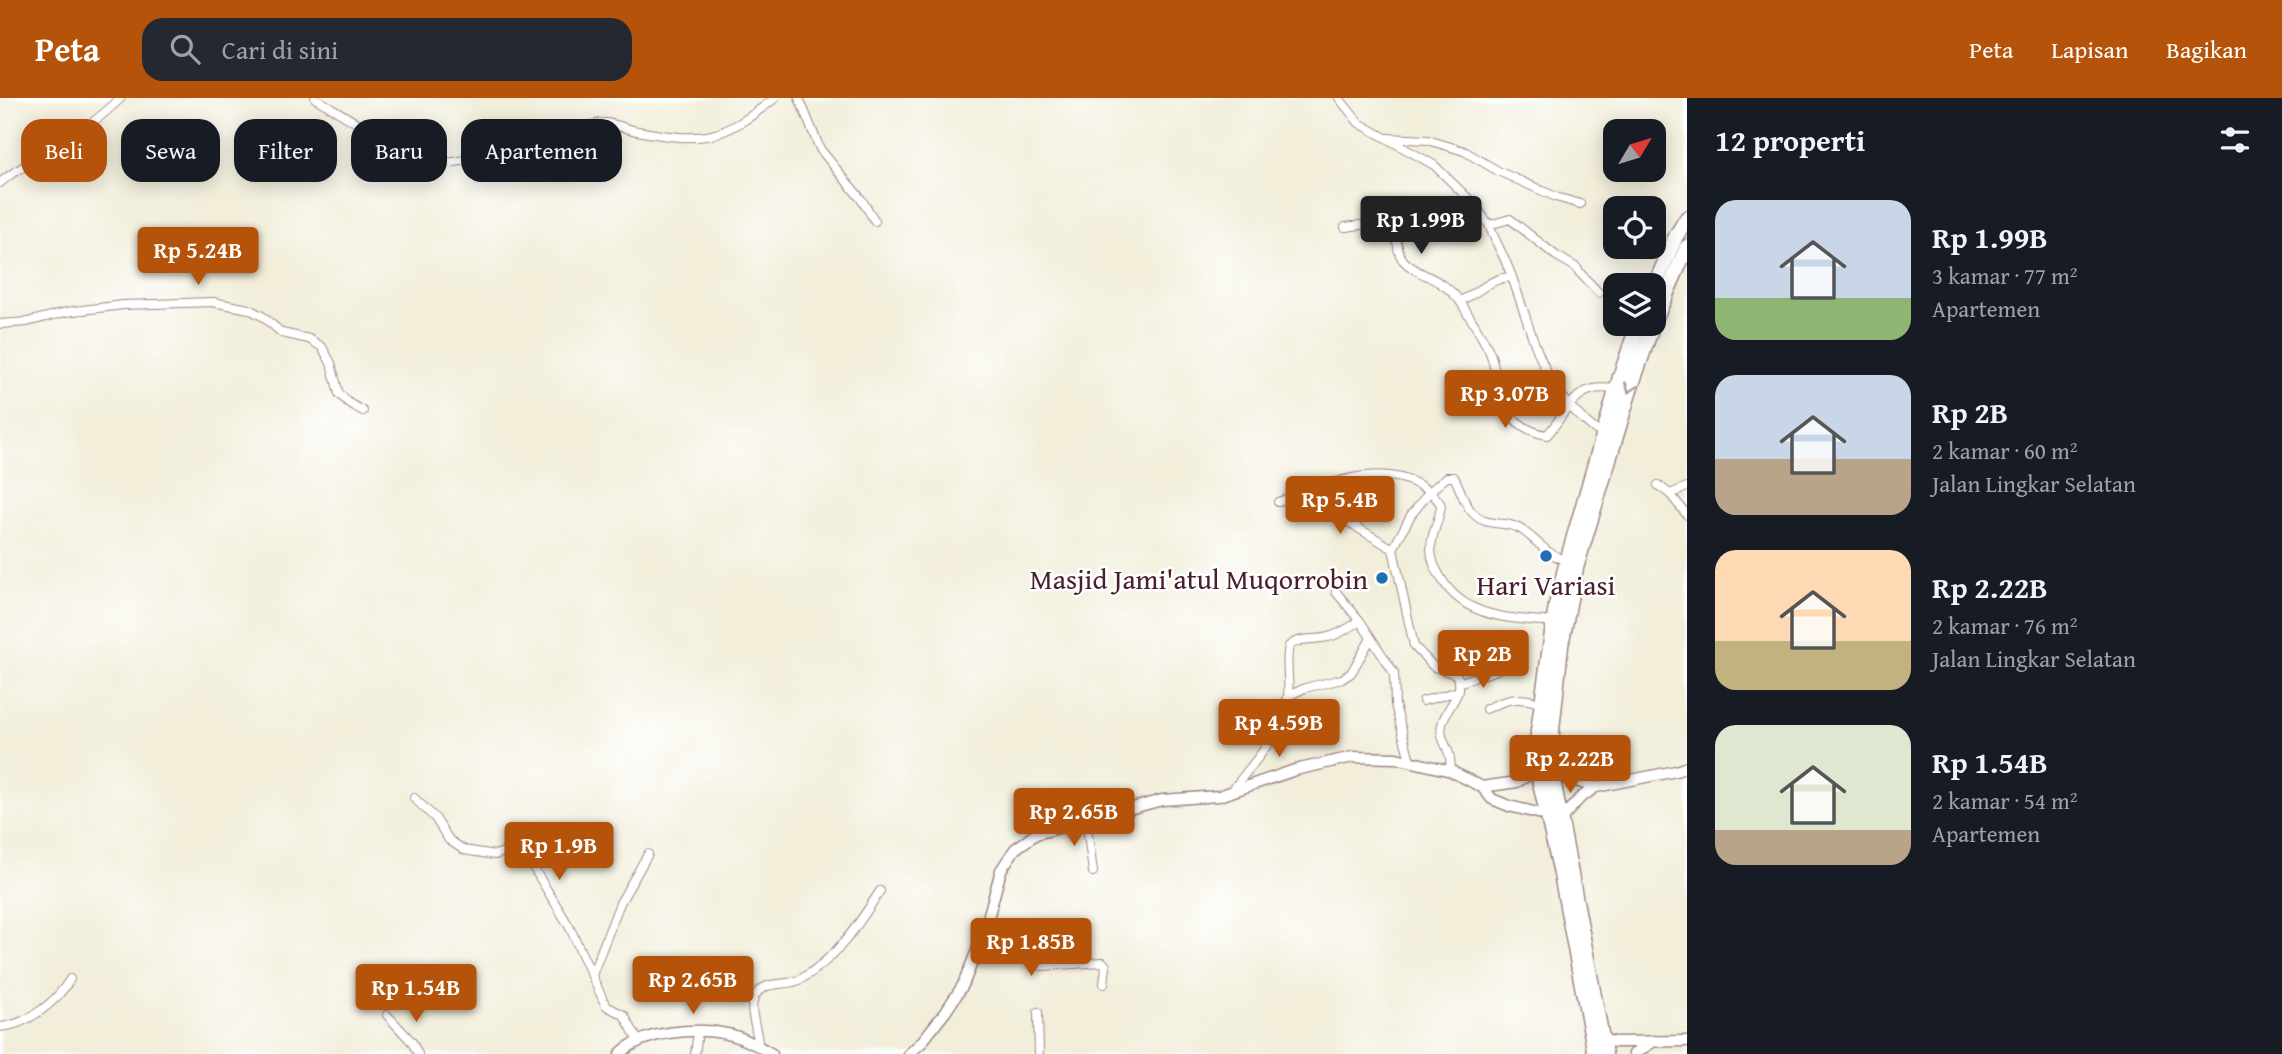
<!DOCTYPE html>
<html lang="id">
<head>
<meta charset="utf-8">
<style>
  :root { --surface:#171b24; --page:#242831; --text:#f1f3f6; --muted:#9ea1a6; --accent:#b45309 }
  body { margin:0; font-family:"Gentium Book Plus",serif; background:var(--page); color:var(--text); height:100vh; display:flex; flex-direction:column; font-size:26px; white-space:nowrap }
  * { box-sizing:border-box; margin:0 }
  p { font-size:23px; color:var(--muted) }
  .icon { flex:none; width:38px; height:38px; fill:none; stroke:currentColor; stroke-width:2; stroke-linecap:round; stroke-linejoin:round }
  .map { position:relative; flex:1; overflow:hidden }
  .panel { display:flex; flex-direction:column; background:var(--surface); width:595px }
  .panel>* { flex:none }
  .guide { position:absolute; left:21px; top:21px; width:665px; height:63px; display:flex; gap:14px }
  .needle { width:46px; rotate:52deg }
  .fabs { position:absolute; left:1603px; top:21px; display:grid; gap:14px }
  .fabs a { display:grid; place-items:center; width:63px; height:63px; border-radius:14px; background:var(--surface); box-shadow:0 4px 18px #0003; font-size:35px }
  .price { position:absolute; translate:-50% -60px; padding:0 16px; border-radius:7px; background:var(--accent); color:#fff; font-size:23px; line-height:46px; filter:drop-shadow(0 2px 4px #0008) }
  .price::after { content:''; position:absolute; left:50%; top:42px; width:21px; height:16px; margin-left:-10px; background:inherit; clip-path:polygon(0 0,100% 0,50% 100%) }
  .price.on { background:#222; color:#fff }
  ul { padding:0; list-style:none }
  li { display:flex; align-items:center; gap:21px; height:175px; padding:0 28px }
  li span { display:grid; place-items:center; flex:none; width:196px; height:140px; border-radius:21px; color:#555 }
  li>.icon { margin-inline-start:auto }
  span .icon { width:84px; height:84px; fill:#fffc; stroke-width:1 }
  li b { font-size:30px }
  h2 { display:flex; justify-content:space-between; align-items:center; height:84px; padding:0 28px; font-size:30px }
  .tag { padding:0 24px; border-radius:21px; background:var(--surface); box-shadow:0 4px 18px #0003; font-size:24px; line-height:63px }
  .tag.on { background:var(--accent); color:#fff }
  header { display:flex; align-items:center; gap:42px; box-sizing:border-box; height:98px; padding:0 35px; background:var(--accent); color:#fff }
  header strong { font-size:33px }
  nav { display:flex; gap:38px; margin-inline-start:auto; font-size:24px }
  .search { width:490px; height:63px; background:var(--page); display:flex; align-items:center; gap:18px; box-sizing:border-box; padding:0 24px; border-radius:21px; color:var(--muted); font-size:26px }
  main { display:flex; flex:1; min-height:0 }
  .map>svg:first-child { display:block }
</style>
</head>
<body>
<header>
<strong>Peta</strong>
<div class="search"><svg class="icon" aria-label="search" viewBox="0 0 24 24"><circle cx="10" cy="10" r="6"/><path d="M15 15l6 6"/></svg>Cari di sini</div>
<nav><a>Peta</a><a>Lapisan</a><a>Bagikan</a></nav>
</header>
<main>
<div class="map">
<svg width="1687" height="956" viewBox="0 0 1687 956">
  <rect width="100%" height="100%" fill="#fff"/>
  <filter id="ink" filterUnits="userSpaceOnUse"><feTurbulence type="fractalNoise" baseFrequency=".0143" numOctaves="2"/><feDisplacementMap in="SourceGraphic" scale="14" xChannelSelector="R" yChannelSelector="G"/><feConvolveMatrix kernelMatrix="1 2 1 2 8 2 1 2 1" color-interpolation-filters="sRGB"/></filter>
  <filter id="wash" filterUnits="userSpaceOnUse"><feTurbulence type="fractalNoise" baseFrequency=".00686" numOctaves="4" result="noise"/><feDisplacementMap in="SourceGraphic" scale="28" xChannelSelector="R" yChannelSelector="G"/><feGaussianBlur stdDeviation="1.57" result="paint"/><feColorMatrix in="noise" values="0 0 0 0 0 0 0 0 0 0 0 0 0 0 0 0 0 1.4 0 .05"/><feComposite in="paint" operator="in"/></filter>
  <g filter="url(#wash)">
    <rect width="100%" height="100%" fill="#f2eeda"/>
  </g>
  <g filter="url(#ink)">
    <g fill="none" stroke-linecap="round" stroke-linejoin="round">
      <g stroke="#9e8682" stroke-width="10">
        <path id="minor" d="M315 0C346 18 410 61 444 64 463 66 478 56 496 55 510 54 525 59 539 56 563 51 578 24 606 25 616 26 627 31 637 33 705 45 720 43 775 0
          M799 0 820 51 861 101 875 123
          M1339 0 1359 25 1434 67 1474 106 1489 127 1510 121 1555 157 1577 170 1579 174 1599 195
          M1387 40 1428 42 1464 53 1498 73 1556 99 1580 106
          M0 85C16 70 38 62 56 50 80 35 101 19 121 0
          M1489 127C1496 146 1507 163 1513 182 1537 248 1542 295 1604 338
          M1345 129C1358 128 1378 122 1389 128 1401 135 1394 152 1403 162 1412 173 1428 177 1440 185 1448 190 1454 196 1460 203 1479 195 1491 179 1512 179
          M1460 203C1470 220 1482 237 1490 255 1496 269 1495 283 1499 297 1505 318 1526 334 1547 337 1561 322 1572 295 1594 291 1601 289 1609 291 1616 291
          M0 226 27 224 66 214 123 207 213 204 249 211 262 218 282 235 309 241 322 249 331 265 339 296 349 305 363 313
          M1329 387 1337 412 1343 421 1393 451
          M1658 387 1670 396 1687 417
          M1670 396 1687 389
          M1278 404C1322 389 1376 362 1421 388 1430 394 1436 398 1441 407 1440 422 1431 435 1431 450 1431 462 1435 470 1441 480 1465 521 1511 520 1553 524
          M1336 494 1360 523 1394 575 1395 607 1410 662
          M1461 584 1497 572
          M1288 598 1305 590 1342 581 1351 575 1370 542
          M1423 603 1459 593
          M1486 611C1506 601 1520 597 1541 606
          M1451 673C1450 667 1451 661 1449 656 1445 644 1438 636 1443 623 1448 607 1467 592 1456 576L1434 569 1414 548 1393 451 1411 417 1430 393 1447 379H1454C1462 393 1466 417 1485 423 1498 427 1510 424 1522 432 1539 444 1546 456 1567 463
          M1232 693C1253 664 1283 636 1288 598 1290 582 1285 564 1289 548 1301 538 1314 543 1328 539 1339 537 1350 529 1360 523
          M414 700 435 720 449 742 464 752 495 757 518 749 522 751 569 828 605 906 608 909 624 917 639 944
          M1086 721 1093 774
          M984 835 1004 857 1008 859 1027 854 1037 867 1041 868 1103 864 1106 868 1104 886
          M592 877 620 805 648 756
          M1038 914 1039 956
          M387 917 412 944 418 956
          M0 929C27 927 57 904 70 881
          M758 948C759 933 748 914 754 900 763 880 786 890 801 881 837 860 858 827 880 793
          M695 956 698 933"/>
      </g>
      <g stroke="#9e8682" stroke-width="13">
        <path id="tertiary" d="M1552 676 1596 689 1676 673 1687 669
          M1482 689 1517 684 1537 672
          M1561 721 1580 700 1596 689
          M1602 942 1616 944 1687 943
          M620 956C642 933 697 929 727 936 743 939 758 948 772 956
          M909 956 921 945 946 913 963 887 984 835 1001 772 1015 751 1036 736 1162 702 1219 698 1295 672 1353 659 1396 660 1451 673 1482 689 1492 701 1509 708 1546 717
          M1634 956 1654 943"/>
      </g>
      <g stroke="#9e8682" stroke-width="17">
        <path id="trunk" d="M1654 189 1676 138 1687 120
          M1654 224 1687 149
          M1595 956 1560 771 1537 672 1538 633 1556 507 1567 463 1620 279 1638 226
          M1605 956 1552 676V632L1561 548 1576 470 1630 292 1653 226"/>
      </g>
      <use href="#minor" stroke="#fff" stroke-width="8"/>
      <use href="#tertiary" stroke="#fff" stroke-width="10"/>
      <use href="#trunk" stroke="#fff" stroke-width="14"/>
    </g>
    <defs><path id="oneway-chevron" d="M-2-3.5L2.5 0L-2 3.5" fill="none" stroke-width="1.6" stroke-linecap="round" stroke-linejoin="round" transform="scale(1.75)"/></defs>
    <use stroke="#ae9aa0" href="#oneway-chevron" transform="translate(1630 290) rotate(108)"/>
  </g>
  <g fill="#1f6fb2" stroke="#fff" stroke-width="2.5">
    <circle cx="1546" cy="458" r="7"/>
    <circle cx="1382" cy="480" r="7"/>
  </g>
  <g text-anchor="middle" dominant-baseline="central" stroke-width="5" stroke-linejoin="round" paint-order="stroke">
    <g font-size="28" fill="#4a1f2b" stroke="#fff" text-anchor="end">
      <text x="1368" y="480">Masjid Jami'atul Muqorrobin</text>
      <text x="1546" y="486" text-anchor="middle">Hari Variasi</text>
    </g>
  </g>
</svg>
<div class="fabs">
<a><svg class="needle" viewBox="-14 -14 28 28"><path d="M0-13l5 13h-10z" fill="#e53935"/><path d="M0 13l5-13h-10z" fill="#9ea1a6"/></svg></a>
<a><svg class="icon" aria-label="locate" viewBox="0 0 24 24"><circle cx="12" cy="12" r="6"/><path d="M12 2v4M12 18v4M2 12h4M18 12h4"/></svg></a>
<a><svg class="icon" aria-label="layers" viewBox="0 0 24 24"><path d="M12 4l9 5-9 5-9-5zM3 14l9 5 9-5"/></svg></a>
</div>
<b class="price on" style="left:1421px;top:158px">Rp 1.99B</b>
<b class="price" style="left:198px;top:189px">Rp 5.24B</b>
<b class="price" style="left:1505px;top:332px">Rp 3.07B</b>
<b class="price" style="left:1340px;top:438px">Rp 5.4B</b>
<b class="price" style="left:1483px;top:592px">Rp 2B</b>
<b class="price" style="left:1279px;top:661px">Rp 4.59B</b>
<b class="price" style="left:1570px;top:697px">Rp 2.22B</b>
<b class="price" style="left:1074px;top:750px">Rp 2.65B</b>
<b class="price" style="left:559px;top:784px">Rp 1.9B</b>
<b class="price" style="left:1031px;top:880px">Rp 1.85B</b>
<b class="price" style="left:693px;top:918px">Rp 2.65B</b>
<b class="price" style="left:416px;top:926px">Rp 1.54B</b>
<div class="guide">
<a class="tag on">Beli</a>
<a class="tag">Sewa</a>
<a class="tag">Filter</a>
<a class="tag">Baru</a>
<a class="tag">Apartemen</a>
</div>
</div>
<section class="panel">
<h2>12 properti<svg class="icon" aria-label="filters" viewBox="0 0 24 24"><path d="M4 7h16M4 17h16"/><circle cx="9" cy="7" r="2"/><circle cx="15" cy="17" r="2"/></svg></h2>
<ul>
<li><span style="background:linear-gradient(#c9d6e8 70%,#8fb573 0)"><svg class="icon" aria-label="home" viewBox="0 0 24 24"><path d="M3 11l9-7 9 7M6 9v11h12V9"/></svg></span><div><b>Rp 1.99B</b><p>3 kamar · 77 m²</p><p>Apartemen</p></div></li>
<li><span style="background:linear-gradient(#c9d6e8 60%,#b9a48a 0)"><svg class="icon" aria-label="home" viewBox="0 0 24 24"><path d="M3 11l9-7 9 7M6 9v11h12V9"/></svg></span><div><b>Rp 2B</b><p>2 kamar · 60 m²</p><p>Jalan Lingkar Selatan</p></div></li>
<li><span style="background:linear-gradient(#ffd9b3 65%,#c2b280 0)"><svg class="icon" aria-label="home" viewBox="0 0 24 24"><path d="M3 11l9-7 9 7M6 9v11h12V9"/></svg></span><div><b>Rp 2.22B</b><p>2 kamar · 76 m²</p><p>Jalan Lingkar Selatan</p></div></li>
<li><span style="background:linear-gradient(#dfe7d0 75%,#b9a48a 0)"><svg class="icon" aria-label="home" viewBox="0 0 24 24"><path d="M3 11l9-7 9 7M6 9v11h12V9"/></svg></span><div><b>Rp 1.54B</b><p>2 kamar · 54 m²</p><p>Apartemen</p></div></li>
</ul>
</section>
</main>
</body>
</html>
